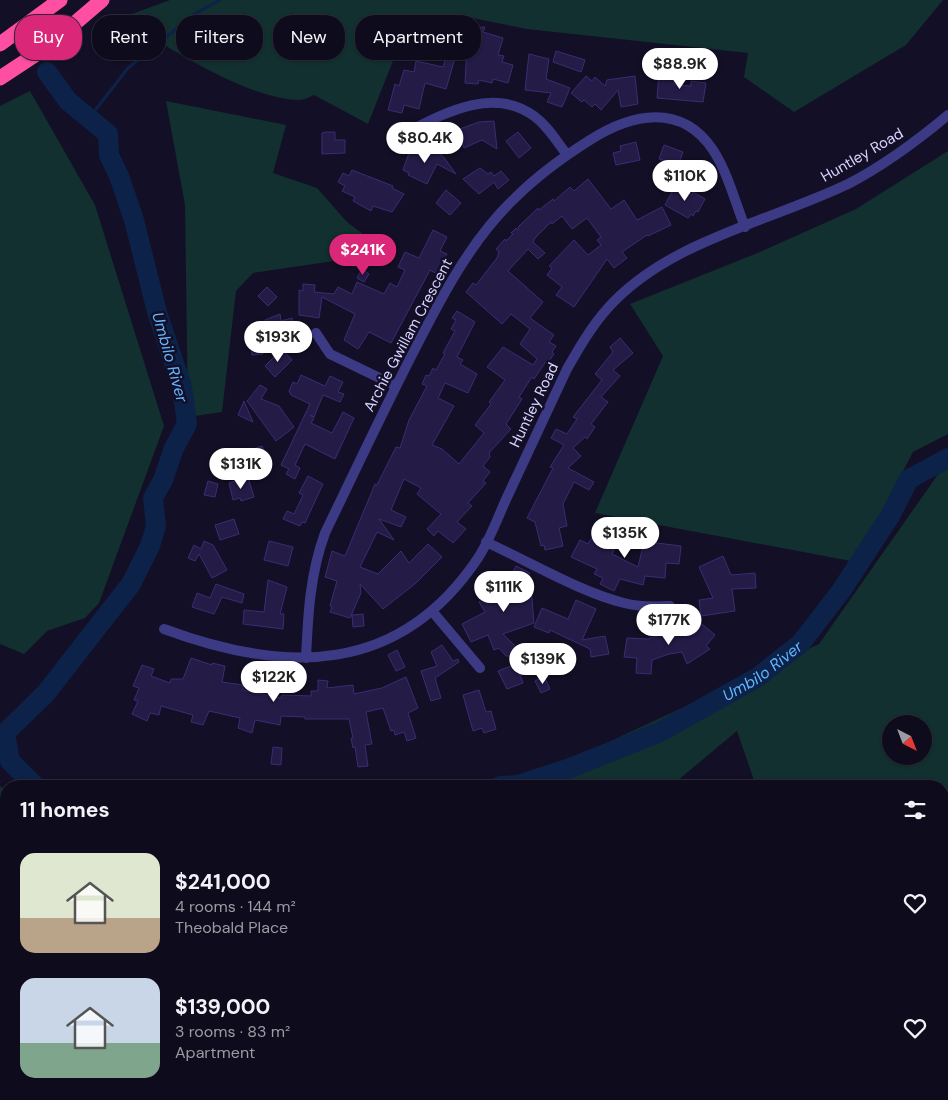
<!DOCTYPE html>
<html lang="en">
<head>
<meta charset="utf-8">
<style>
  :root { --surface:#0e0b1c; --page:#1c1929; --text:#f1f3f6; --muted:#9b9ba3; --line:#2e2b3b; --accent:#db2777 }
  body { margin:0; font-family:"DM Sans",sans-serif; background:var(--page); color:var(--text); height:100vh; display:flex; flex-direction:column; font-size:19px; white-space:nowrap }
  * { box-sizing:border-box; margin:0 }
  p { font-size:16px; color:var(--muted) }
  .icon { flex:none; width:28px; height:28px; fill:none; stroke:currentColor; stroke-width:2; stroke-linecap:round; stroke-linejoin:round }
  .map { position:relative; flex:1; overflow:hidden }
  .drawer { position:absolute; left:0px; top:780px; width:949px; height:320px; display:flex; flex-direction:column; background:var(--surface); border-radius:20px 20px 0 0; box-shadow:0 1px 4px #0004,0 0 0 1px var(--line) }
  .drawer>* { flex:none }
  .banner { position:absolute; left:15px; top:15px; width:500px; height:45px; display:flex; gap:10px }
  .needle { width:32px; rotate:138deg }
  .fabs { position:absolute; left:882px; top:715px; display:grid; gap:10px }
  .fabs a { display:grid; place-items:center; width:50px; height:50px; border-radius:50%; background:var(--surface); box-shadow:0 1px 4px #0004,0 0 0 1px var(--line); font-size:25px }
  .price { position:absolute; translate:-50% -42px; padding:0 11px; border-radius:18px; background:#fff; color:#222; font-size:16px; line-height:32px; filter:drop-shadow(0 1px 2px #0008) }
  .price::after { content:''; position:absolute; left:50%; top:30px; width:15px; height:11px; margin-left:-8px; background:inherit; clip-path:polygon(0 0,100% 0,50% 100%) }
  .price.selected { background:var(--accent); color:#fff }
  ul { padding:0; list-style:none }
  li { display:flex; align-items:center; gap:15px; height:125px; padding:0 20px }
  li span { display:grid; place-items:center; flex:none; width:140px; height:100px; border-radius:15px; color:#555 }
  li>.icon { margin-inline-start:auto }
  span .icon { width:60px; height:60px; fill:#fffc; stroke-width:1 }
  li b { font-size:21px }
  h2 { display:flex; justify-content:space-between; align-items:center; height:60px; padding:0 20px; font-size:21px }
  .pill { padding:0 18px; border-radius:20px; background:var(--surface); box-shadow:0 1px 4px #0004,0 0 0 1px var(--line); font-size:18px; line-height:45px }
  .pill.selected { background:var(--accent); color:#fff }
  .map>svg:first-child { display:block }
</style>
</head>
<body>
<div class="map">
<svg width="948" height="1100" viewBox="0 0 948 1100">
  <rect width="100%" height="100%" fill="#130f26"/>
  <path fill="#12302f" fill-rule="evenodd" d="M170 0H943L906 45 794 112 744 77 748 53 527 29 472 18 402 38 368 124 314 95C309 97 304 100 299 100 246 99 166 46 121 18Z
    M30 91 95 205 164 426 99 603 85 618 47 631 24 654 0 644V106Z
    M166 101 286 125 273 173 317 188 347 222 388 253 253 273 236 291 222 412 188 417 185 205Z
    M948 151V434L913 452 856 562 595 513 663 356 630 304 760 252 856 209Z
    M948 466V1100H860L856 1094H942V786H756L737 731 671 786H480L540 774 819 644 941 470ZM891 724H924V756H891Z
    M0 786 6 791V906L0 904Z
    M0 920 6 921V968H0Z
    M0 986H6V1094H206L208 1100H0Z
    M229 1094H365L362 1100H230Z
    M494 1094H548L544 1100H493Z
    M569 1094H840L843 1100H565Z"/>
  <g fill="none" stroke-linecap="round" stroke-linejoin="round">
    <path stroke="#0c2248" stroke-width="3" d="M90 117 128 68 196 13 220 0"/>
    <g stroke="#0c2248" stroke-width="20">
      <path d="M35 786 10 761 5 733 46 693 131 584 150 546 156 526 153 498 163 480 174 448 187 424 182 387 157 312 134 220 119 176 109 155 108 134 68 101 47 72"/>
      <path id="s1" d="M500 786 518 785 570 768 660 732 758 677 801 643 841 591 890 516 909 479 948 458"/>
    </g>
  </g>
  <path fill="#241b47" stroke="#3b2d73" d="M485 27 483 32 503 38 498 55 504 56 502 62 513 65 508 83 493 79 492 83 479 80 478 84 465 83 468 28Z
    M449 49 457 51 446 89 425 83 419 109 404 105 402 113 388 110 395 84 399 86 404 70 414 72 416 61 443 67Z
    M556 51 585 60 581 72 553 62Z
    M529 54 549 59 546 79 570 88 562 107 547 102 551 93 525 90Z
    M693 57 701 61 696 71 688 68Z
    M659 73 674 74V85L691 86V81L706 83 703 102 657 98Z
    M586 76 592 81 595 77 605 86 607 80 635 76 638 104 621 107 618 90 601 110 595 104 592 107 584 100 582 102 571 93Z
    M494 121 497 149 482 140 464 148 457 130 479 122Z
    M326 132H335V140H345V153L322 154V133Z
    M518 132 531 148 519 158 506 141Z
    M636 142 640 160 616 165 613 153 621 151 620 146Z
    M664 145 683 152 678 165 659 159Z
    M423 146 442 155 456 174 437 164 427 184 408 175 409 173 403 170 410 150 419 155Z
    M480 168 488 174 491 172 494 176 501 171 509 180 498 189 494 182 479 194 463 179Z
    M352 170 393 186 392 188 404 194 392 212 373 206 371 211 353 201 355 197 342 191 345 186 338 182 343 173 349 176Z
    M588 179 611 209 624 200 637 220 662 207 671 225 648 236 647 235 622 252 627 258 614 268 607 259 574 307 556 295 562 287 547 275 552 268 549 266 574 240 588 255 601 245 597 240 601 237 587 218 572 229 562 216 552 224 551 222 535 238 533 242 545 253 538 259 528 249 508 271 543 302 530 318 554 335 549 342 556 346 552 352 554 354 549 361 547 360 534 379 532 377 519 397 522 399 506 424 511 429 489 453 490 457 483 466 490 472 483 481 486 483 468 503 472 506 457 522 466 529 453 543 438 531 434 536 427 529 441 514 417 494 421 488 404 479 391 510 406 517 401 527 379 519 394 540 377 532 360 567 378 574 401 551 409 563 428 544 442 557 416 583 383 609 360 584 361 593 350 618 330 612 332 607 330 606 337 581 325 577 332 551 345 556 375 484 377 485 396 447 400 448 409 420 427 386 422 384 426 375 429 376 433 368 436 370 445 354 443 353 455 331 451 329 456 320 452 318 457 311 475 322 457 357 463 360 460 364 477 374 468 393 445 383 438 398 454 406 432 445 442 449 459 464 484 433 475 425 491 404 489 402 505 380 487 367 503 347 533 365 537 359 520 344 530 329 511 314 502 324 466 292 473 283 476 285 497 258 499 252 496 249 505 239 506 241 513 234 511 233 516 228 518 230 519 226 538 208 539 210 553 199 554 201 570 187 574 191Z
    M675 186 692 195 693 192 705 199 698 212 696 211 693 216 691 214 688 218 665 205Z
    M446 190 461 203 450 215 436 203Z
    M433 230 447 237 440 251 447 254 437 274 430 270 391 343 369 332 358 349 344 340 355 314 322 297 319 318 299 315V290L303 291V284L315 285 314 292 334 294 338 287 352 294 357 282 384 294 390 283 397 287 405 270 398 267 405 252 419 258Z
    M362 269 369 274 364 282 357 278Z
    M267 287 277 297 268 306 258 296Z
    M280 314 281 321 292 318 296 331 278 337 277 334 270 336 265 320Z
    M620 338 633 353 613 370 620 376 601 397 608 402 591 424 595 427 587 439 585 437 573 448 581 456 568 468 594 482 589 490 574 482 563 504 567 526 559 528 563 546 545 550 544 545 541 546 535 522 527 518 553 468 550 467 564 445 551 438 556 429 567 434 577 419 573 417 602 380 595 374 613 352 610 347Z
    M263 342V354L252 355 251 343Z
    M282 349 292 360 275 377 265 366Z
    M301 375 325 386 330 376 343 382 338 392 344 394 340 402 323 395 314 417 310 415 314 418 311 423 332 433 343 412 354 418 335 459 305 444 295 465 300 468 295 479 286 474 289 469 281 465 310 404 291 395 289 391 293 382 297 384Z
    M260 385 267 389 261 399 279 406 294 427 276 441 247 401Z
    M244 401 253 422 238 415Z
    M262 446 267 458 247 468 241 453Z
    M308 476 323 484 305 523 302 522 300 526 283 519 287 511 294 514 303 495 299 493Z
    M248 477 254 497 241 501 240 498 233 500 229 483Z
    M208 481 218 484 215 497 204 495Z
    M234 519 239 534 220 540 215 525Z
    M600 524 617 533 611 548 614 550 612 554 638 567 643 546 638 544 640 536 650 539 649 542 681 546 679 564 666 563 665 578 645 576 643 585 620 579 614 591 600 584 603 578 594 574 597 569 571 557 580 540 588 544Z
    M204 541 213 545 227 570 212 578 199 554 195 561 188 558 194 545 201 549Z
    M269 541 293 547 288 566 264 560Z
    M723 556 731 575 755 573 756 588 732 589 735 611 701 616 699 600 713 598 699 567Z
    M516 566 530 573 522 587 531 586 534 623 503 634 526 657 506 656 499 648 494 650 488 635 471 642 462 624 485 612 479 602 495 591 490 576 498 574 503 590Z
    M268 580 287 587 280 614H284L283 629 243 624 244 610 264 612Z
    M216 584 244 594 242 603 222 597 214 614 192 607 197 593 210 598Z
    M576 600 596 609 582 640 605 636 609 654 591 657 590 649 550 630 549 633 534 627 542 608 568 619Z
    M363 614 364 626 353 627 352 615Z
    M702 624 715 635 706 646 710 649 687 664 682 652 669 654 652 660 651 674 636 673 637 658 624 657 627 638 648 639 676 629Z
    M442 645 453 661 458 659 459 662 435 678 441 698 431 701 421 671 437 666 431 652Z
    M397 650 405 667 396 671 388 655Z
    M191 658 212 665V663L225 666 222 682 243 685V690L281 698 282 695 311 696V691H318V680L328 681 327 688 353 685 354 694 382 688 406 677 418 708 408 713 416 738 407 741 404 732 395 735 394 730 391 731 383 708 366 712 372 744 365 745 368 766 358 767 355 747 353 748 351 738H353L349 719H305V717L281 716 280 725 255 720 252 733 238 728 240 718 209 711 203 725 191 722 193 715 161 706 159 715 150 713 147 721 132 714 138 701 134 700 139 688 133 686 142 665 154 669 151 676 170 683 171 679H183Z
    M516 664 523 683 507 689 498 671Z
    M544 676 550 689 541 693 535 681Z
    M479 690 486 712 491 711 496 729 484 733 482 728 473 731 463 695Z
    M273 747 282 748 281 765 271 764Z"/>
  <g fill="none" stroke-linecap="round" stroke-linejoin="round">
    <path stroke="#3d3a85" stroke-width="10" d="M393 139C435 119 489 83 534 116 548 126 557 142 567 155
      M316 333 330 354 396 386
      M486 542C528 561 580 592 624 603 639 607 654 607 670 606
      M432 611 480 668
      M164 629C285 674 399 676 478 558 491 538 499 514 509 493 528 452 548 410 567 369 579 348 591 327 607 309 667 241 769 222 848 184 883 166 918 140 948 115
      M306 658C308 614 310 574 325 533 355 471 384 409 415 349 442 296 471 240 515 198 537 176 563 157 590 140 631 114 681 102 713 150 728 173 735 202 745 227"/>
    <path stroke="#ff4fa3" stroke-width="15" d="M0 44 60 0
      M0 78 47 47 102 0"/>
  </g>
  <g text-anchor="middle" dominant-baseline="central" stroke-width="5" stroke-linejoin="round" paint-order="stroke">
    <g font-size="15" fill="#d9d4ff" stroke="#130f26">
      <text transform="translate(862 155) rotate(-30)">Huntley Road</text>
      <text transform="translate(408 335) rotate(-62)">Archie Gwillam Crescent</text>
      <text transform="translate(534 405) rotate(-64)">Huntley Road</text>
    </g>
    <g font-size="16" font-style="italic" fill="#62b6ff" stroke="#130f26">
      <text transform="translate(170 357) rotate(74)">Umbilo River</text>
      <text stroke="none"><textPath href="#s1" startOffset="289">Umbilo River</textPath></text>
    </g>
  </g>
</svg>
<div class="fabs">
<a><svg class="needle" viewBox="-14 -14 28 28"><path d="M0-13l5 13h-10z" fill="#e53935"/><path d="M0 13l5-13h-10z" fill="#9b9ba3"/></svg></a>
</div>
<b class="price" style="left:680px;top:90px">$88.9K</b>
<b class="price" style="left:425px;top:164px">$80.4K</b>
<b class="price" style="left:685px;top:202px">$110K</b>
<b class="price selected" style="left:363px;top:276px">$241K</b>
<b class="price" style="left:278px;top:363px">$193K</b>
<b class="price" style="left:241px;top:490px">$131K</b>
<b class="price" style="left:625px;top:559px">$135K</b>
<b class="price" style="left:504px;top:613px">$111K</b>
<b class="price" style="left:669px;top:646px">$177K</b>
<b class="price" style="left:543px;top:685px">$139K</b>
<b class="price" style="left:274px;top:703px">$122K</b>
<div class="banner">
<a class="pill selected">Buy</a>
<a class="pill">Rent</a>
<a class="pill">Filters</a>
<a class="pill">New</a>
<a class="pill">Apartment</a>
</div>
<section class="drawer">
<h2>11 homes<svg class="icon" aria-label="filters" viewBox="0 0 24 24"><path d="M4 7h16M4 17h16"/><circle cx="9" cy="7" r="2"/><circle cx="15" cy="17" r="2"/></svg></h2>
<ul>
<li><span style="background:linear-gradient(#dfe7d0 65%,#b9a48a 0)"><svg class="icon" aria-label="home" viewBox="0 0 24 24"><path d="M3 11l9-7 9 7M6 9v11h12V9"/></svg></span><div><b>$241,000</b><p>4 rooms · 144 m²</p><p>Theobald Place</p></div><svg class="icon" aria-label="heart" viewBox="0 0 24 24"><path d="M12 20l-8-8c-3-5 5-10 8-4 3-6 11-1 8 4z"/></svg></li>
<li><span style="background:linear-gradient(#c9d6e8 65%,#7fa58c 0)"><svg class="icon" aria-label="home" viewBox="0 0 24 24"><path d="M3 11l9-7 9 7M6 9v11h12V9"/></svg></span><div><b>$139,000</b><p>3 rooms · 83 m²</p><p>Apartment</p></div><svg class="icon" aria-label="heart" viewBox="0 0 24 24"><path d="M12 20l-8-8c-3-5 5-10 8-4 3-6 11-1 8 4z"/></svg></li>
</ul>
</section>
</div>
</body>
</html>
